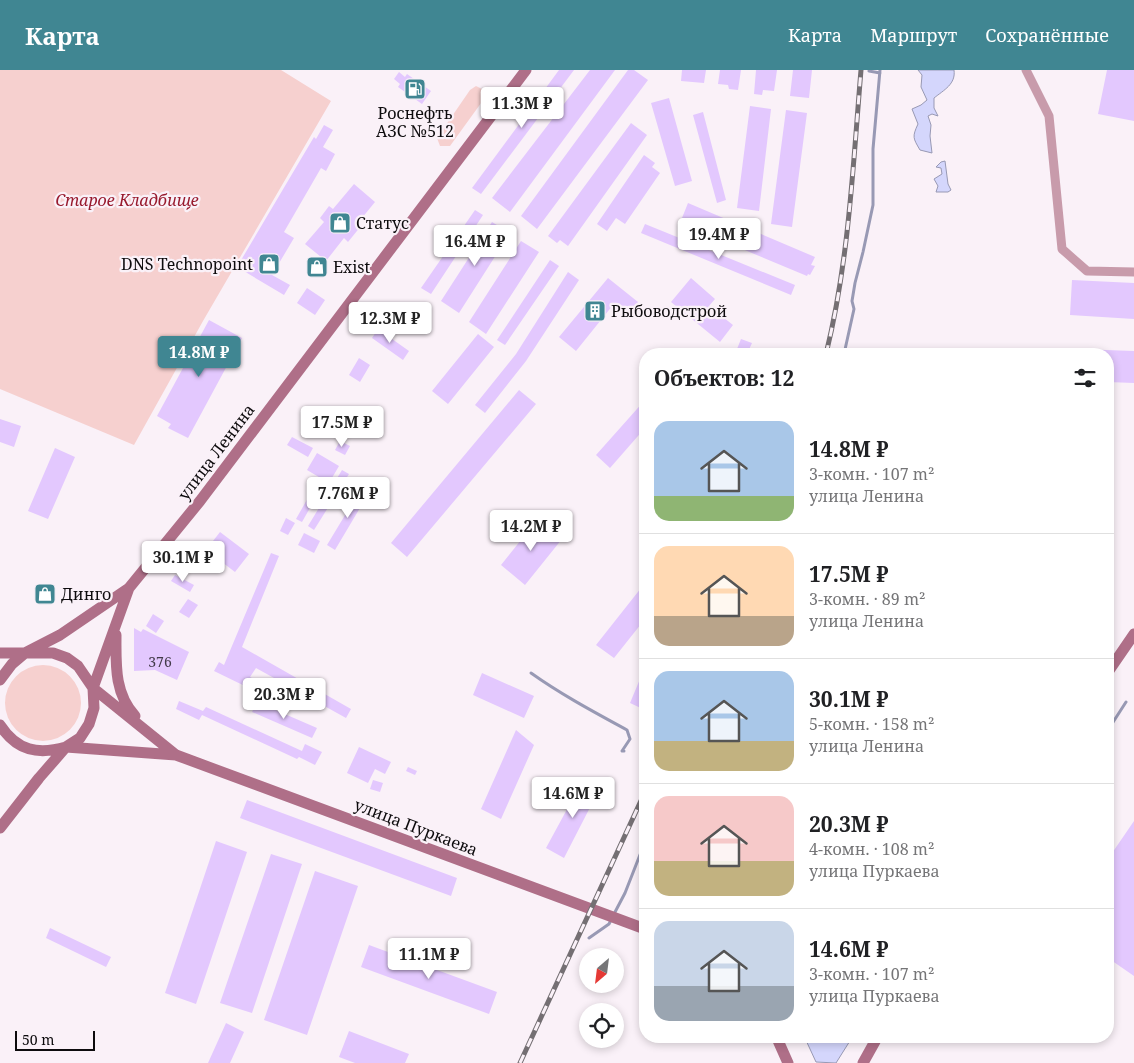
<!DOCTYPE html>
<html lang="ru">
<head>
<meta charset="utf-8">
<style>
  :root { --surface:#fff; --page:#f2f2f2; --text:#202124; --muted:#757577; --line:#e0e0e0; --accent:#408692 }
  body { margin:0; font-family:"Noto Serif",serif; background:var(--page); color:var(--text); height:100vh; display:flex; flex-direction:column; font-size:19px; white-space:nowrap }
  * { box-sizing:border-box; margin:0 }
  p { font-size:16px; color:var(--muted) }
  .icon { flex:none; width:28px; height:28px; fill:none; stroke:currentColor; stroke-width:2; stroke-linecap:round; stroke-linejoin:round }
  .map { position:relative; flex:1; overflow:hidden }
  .side { position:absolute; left:639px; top:278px; width:475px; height:695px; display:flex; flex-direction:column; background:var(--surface); border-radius:20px; box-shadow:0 2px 8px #0003 }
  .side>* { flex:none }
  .needle { width:32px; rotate:208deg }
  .tools { position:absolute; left:579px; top:878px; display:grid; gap:10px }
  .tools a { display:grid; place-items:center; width:45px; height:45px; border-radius:50%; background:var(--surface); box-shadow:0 2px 8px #0003; font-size:25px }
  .scale { position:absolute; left:15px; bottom:12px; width:80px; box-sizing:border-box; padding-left:5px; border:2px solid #0d0b0d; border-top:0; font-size:14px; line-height:18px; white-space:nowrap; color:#0d0b0d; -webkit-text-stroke:4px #faf1f8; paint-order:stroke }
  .price { position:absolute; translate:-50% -42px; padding:0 11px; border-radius:5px; background:#fff; color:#222; font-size:16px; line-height:32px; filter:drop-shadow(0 1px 2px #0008) }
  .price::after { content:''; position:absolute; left:50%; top:30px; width:15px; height:11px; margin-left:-8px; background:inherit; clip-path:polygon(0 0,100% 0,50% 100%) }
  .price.selected { background:var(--accent); color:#fff }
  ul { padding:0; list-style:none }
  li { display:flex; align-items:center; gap:15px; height:125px; padding:0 15px }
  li+li { border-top:1px solid var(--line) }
  li span { display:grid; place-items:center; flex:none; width:140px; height:100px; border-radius:15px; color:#555 }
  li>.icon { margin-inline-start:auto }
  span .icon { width:60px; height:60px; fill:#fffc; stroke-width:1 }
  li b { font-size:21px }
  h2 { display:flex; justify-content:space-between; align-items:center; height:60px; padding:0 15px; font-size:21px }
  header { display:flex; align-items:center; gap:30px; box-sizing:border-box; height:70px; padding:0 25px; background:var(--accent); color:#fff }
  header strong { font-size:24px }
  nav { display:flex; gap:28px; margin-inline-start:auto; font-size:18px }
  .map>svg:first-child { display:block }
</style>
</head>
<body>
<header>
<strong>Карта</strong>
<nav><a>Карта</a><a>Маршрут</a><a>Сохранённые</a></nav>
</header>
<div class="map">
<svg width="1134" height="993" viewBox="0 0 1134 993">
  <rect width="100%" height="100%" fill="#faf1f8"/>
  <path fill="#f6d0cf" d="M0 0H281L331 31 203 251 134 375 0 319Z
    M476 16 484 20V29L450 76H440L437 68 470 20Z
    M5 633a38 38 0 1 1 76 0a38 38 0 1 1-76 0Z"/>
  <path fill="#d4d6fc" stroke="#9899b4" d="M918 0H954C956 14 944 20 934 28V38L938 46 932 44 928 46 931 55 930 66 932 83 920 80C913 68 912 67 918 54L912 39 921 35 927 30 921 17 922 5Z
    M945 91 948 114 951 120 948 122H936L938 116 934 109 942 104 941 98 936 97 941 92Z
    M804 966H853L836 993 816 992Z"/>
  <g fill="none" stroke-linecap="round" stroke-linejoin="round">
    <path stroke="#9899b4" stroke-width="3" d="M869 1 880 3
      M844 284 854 239 852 231 855 213 863 182 873 135V79L880 0
      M1108 531 1109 537 1108 541
      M1108 545 1112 548
      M531 603C562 625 594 642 627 660L630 669 622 681H624
      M1108 660 1126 632
      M641 695 645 689
      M614 844 625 823 645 772
      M589 868 609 854 611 850"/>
  </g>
  <path fill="#e3c8fe" d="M559 0H574L481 124 472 118Z
    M590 0H615L510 142 492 128Z
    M628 0H634L648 10 537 159 521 146Z
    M682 0H706L704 13 681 11Z
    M720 0H741L738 20 729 19 728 15 718 14Z
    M756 0H777L774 21 763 20 762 25 754 24Z
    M793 0H812L809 28 790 26Z
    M1107 0H1134V51L1098 44Z
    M399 2 405 7 407 4 431 21 422 34 398 17 400 14 394 9Z
    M669 28 692 111 675 116 651 33Z
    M750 36 771 39 759 141 737 138Z
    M786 40 807 43 792 157 771 154Z
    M703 42 726 130 717 133 693 45Z
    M631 53 647 65 568 176 560 170 557 173 548 166Z
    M324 55 333 60 323 77 335 84 326 101 321 98 284 162 294 168 272 205 290 215 284 225 237 197 314 67 316 69Z
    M644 85 655 93 652 97 660 103 625 154 616 148 607 161 597 154Z
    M354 114 375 132 357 154 361 156 348 172 344 168 326 191 305 174 324 152 320 148 329 136 333 139Z
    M688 133 815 187 811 195 815 196 810 205 808 204 807 206 680 153Z
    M475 140 483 145 431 224 421 218Z
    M492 152 510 163 459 243 441 231Z
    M645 154 795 215 791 225 641 163Z
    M521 171 539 182 486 264 469 252Z
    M316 188 325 193 319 206 309 201Z
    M550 190 559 196 505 275 497 270Z
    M568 202 579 210 526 291 485 343 475 335 516 284Z
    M608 208 638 232 626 246 613 235 576 281 559 267Z
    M691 208 715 229 709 236 733 255 720 272 671 232Z
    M1072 210 1134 213V249L1070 245Z
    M307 218 325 230 315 245 297 233Z
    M209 250 242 268 188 368 168 358 171 354 157 346Z
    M378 259 409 281 403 290 372 268Z
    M478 264 494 277 448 334 432 321Z
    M741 269 752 273 747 284H735Z
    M1049 278 1134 281V313L1108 312V284H1049Z
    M359 288 370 295 360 312 349 305Z
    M519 320 536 334 407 487 391 473Z
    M645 330V358L610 398 596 385Z
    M0 349 21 356 14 377 0 372Z
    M292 367 313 378 308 387 287 375Z
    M340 371 350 376 345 385 335 380Z
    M55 378 75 387 48 449 28 441Z
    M317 383 339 396 329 413 307 400Z
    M342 400 349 404 314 460 308 456Z
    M317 412 323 415 302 452 296 449Z
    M362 417 370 421 335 480 327 475Z
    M286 448 295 453 288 465 280 461Z
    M537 450 562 469 525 515 501 495Z
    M220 462 249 484 235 502 206 480Z
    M304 463 320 471 314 483 298 475Z
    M271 483 279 486 242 577 351 639 346 648 256 598 250 607 258 611 253 620 214 601 219 592 224 595Z
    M175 505 194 515 190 522 171 511Z
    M645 513V549L614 588 596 575Z
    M188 529 198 535 189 548 179 542Z
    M153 544 164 551 156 563 146 556Z
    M134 558 141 562 143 559 189 582 177 610 155 600 134 601Z
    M645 597V640L630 633Z
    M482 603 534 626 524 648 473 625Z
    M179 631 203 641 206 637 302 681 305 674 322 682 315 695 299 687 297 689 202 645 199 650 176 639Z
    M257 632 317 658 312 668 252 642Z
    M516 660 534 675 501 749 481 739Z
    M359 677 391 692 385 704 375 699 368 713 347 703Z
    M408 697 417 701 415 705 406 701Z
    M584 708 600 718 564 788 546 778Z
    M373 710 383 713 380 722 370 719Z
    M247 730 457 808 451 826 240 748Z
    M1134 751V906L1108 888V789Z
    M216 771 247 782 196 934 165 923Z
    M271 784 302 794 252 943 220 933Z
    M315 801 358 816 307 965 264 950Z
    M50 858 111 887 106 897 46 868Z
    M369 875 497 922 489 944 361 897Z
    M226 953 244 962 230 993H208Z
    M349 961 409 984 405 993H355L339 987Z"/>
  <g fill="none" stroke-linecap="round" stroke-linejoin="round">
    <path stroke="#c89bab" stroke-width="9" d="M1026 0 1049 46 1062 179 1087 201 1134 202"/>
    <path stroke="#af6f88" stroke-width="11" d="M116 565C116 594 114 623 135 646
      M0 583H53L67 588 78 596 93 618 176 685
      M1108 602 1134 564
      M0 610 12 594 25 583 60 565 129 518 200 431 526 0
      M0 655C17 681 38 685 66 677L176 685 645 859
      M0 758 39 708 66 677 80 668 89 654 94 638 93 618 129 518
      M776 966 788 993
      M863 993 878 966"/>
    <g stroke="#746f73" stroke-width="5">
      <path id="rail" d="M826 284C849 191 853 95 861 0
        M520 993 645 722"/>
    </g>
    <use href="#rail" stroke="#faf1f8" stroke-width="3" stroke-dasharray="9" stroke-linecap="butt"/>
  </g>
  <defs>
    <g id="fuel-square" transform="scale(1.125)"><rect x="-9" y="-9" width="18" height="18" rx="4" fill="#408692" stroke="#faf1f8"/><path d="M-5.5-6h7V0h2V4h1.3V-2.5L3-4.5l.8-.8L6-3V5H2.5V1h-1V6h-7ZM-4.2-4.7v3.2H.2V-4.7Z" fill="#fff"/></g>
    <g id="shop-square" transform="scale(1.125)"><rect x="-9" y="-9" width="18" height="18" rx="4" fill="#408692" stroke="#faf1f8"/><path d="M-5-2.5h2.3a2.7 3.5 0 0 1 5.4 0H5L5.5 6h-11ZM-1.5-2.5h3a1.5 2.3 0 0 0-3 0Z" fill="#fff"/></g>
    <g id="building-square" transform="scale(1.125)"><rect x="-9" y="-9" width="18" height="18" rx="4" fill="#408692" stroke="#faf1f8"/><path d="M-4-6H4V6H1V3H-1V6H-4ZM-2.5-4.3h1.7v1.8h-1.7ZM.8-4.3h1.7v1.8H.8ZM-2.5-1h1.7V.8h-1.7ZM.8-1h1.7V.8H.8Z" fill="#fff"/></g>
  </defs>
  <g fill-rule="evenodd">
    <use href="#fuel-square" x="415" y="19"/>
    <use href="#shop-square" x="340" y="153"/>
    <use href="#shop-square" x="269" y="194"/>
    <use href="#shop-square" x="317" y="197"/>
    <use href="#building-square" x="595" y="241"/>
    <use href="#shop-square" x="45" y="524"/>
  </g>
  <g text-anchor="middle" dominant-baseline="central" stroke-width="4.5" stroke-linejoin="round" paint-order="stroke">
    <g font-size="14" fill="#423a49">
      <text x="160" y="591">376</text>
    </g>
    <g font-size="16" fill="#0d0b0d" stroke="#faf1f8" text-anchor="start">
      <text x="415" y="43" text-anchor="middle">Роснефть<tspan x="415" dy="18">АЗС №512</tspan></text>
      <text x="356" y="153">Статус</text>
      <text x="253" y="194" text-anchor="end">DNS Technopoint</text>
      <text x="333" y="197">Exist</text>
      <text x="611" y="241">Рыбоводстрой</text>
      <text x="61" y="524">Динго</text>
    </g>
    <g font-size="16" font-style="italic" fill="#981a2e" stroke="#faf1f8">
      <text x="127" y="130">Старое Кладбище</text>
    </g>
    <g font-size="16" fill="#0d0b0d" stroke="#faf1f8">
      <text transform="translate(216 382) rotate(-53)">улица Ленина</text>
      <text transform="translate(416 757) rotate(21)">улица Пуркаева</text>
    </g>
  </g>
</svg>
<div class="tools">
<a><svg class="needle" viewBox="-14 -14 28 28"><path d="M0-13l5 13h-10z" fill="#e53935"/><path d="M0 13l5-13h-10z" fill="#757577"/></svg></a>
<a><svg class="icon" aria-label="locate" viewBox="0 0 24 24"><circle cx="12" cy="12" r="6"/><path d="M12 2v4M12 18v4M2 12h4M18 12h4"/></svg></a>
</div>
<div class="scale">50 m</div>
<b class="price" style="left:522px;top:59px">11.3M ₽</b>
<b class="price" style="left:719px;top:190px">19.4M ₽</b>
<b class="price" style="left:475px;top:197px">16.4M ₽</b>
<b class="price" style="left:390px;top:274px">12.3M ₽</b>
<b class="price selected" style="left:199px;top:308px">14.8M ₽</b>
<b class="price" style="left:342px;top:378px">17.5M ₽</b>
<b class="price" style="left:348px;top:449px">7.76M ₽</b>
<b class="price" style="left:531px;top:482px">14.2M ₽</b>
<b class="price" style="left:183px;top:513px">30.1M ₽</b>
<b class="price" style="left:284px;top:650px">20.3M ₽</b>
<b class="price" style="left:573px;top:749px">14.6M ₽</b>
<b class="price" style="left:429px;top:910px">11.1M ₽</b>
<section class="side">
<h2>Объектов: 12<svg class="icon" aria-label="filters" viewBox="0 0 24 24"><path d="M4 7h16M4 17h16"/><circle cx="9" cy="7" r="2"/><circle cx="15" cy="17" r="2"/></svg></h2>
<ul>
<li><span style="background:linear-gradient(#a9c7e8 75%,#8fb573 0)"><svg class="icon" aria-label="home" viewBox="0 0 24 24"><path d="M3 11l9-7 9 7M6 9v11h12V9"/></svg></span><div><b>14.8M ₽</b><p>3-комн. · 107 m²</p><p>улица Ленина</p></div></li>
<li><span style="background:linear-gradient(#ffd9b3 70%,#b9a48a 0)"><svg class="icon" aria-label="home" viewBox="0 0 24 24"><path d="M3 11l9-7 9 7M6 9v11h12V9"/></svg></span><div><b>17.5M ₽</b><p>3-комн. · 89 m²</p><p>улица Ленина</p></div></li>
<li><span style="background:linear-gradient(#a9c7e8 70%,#c2b280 0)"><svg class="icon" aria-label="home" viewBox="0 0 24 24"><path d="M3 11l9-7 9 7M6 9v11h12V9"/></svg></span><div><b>30.1M ₽</b><p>5-комн. · 158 m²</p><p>улица Ленина</p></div></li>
<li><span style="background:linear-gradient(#f6c9c9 65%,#c2b280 0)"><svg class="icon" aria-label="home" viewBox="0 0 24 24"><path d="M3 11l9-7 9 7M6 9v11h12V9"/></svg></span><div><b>20.3M ₽</b><p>4-комн. · 108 m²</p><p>улица Пуркаева</p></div></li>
<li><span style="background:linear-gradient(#c9d6e8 65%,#9aa5b1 0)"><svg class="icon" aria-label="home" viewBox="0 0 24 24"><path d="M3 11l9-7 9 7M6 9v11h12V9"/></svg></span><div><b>14.6M ₽</b><p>3-комн. · 107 m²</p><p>улица Пуркаева</p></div></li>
</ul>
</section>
</div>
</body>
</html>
